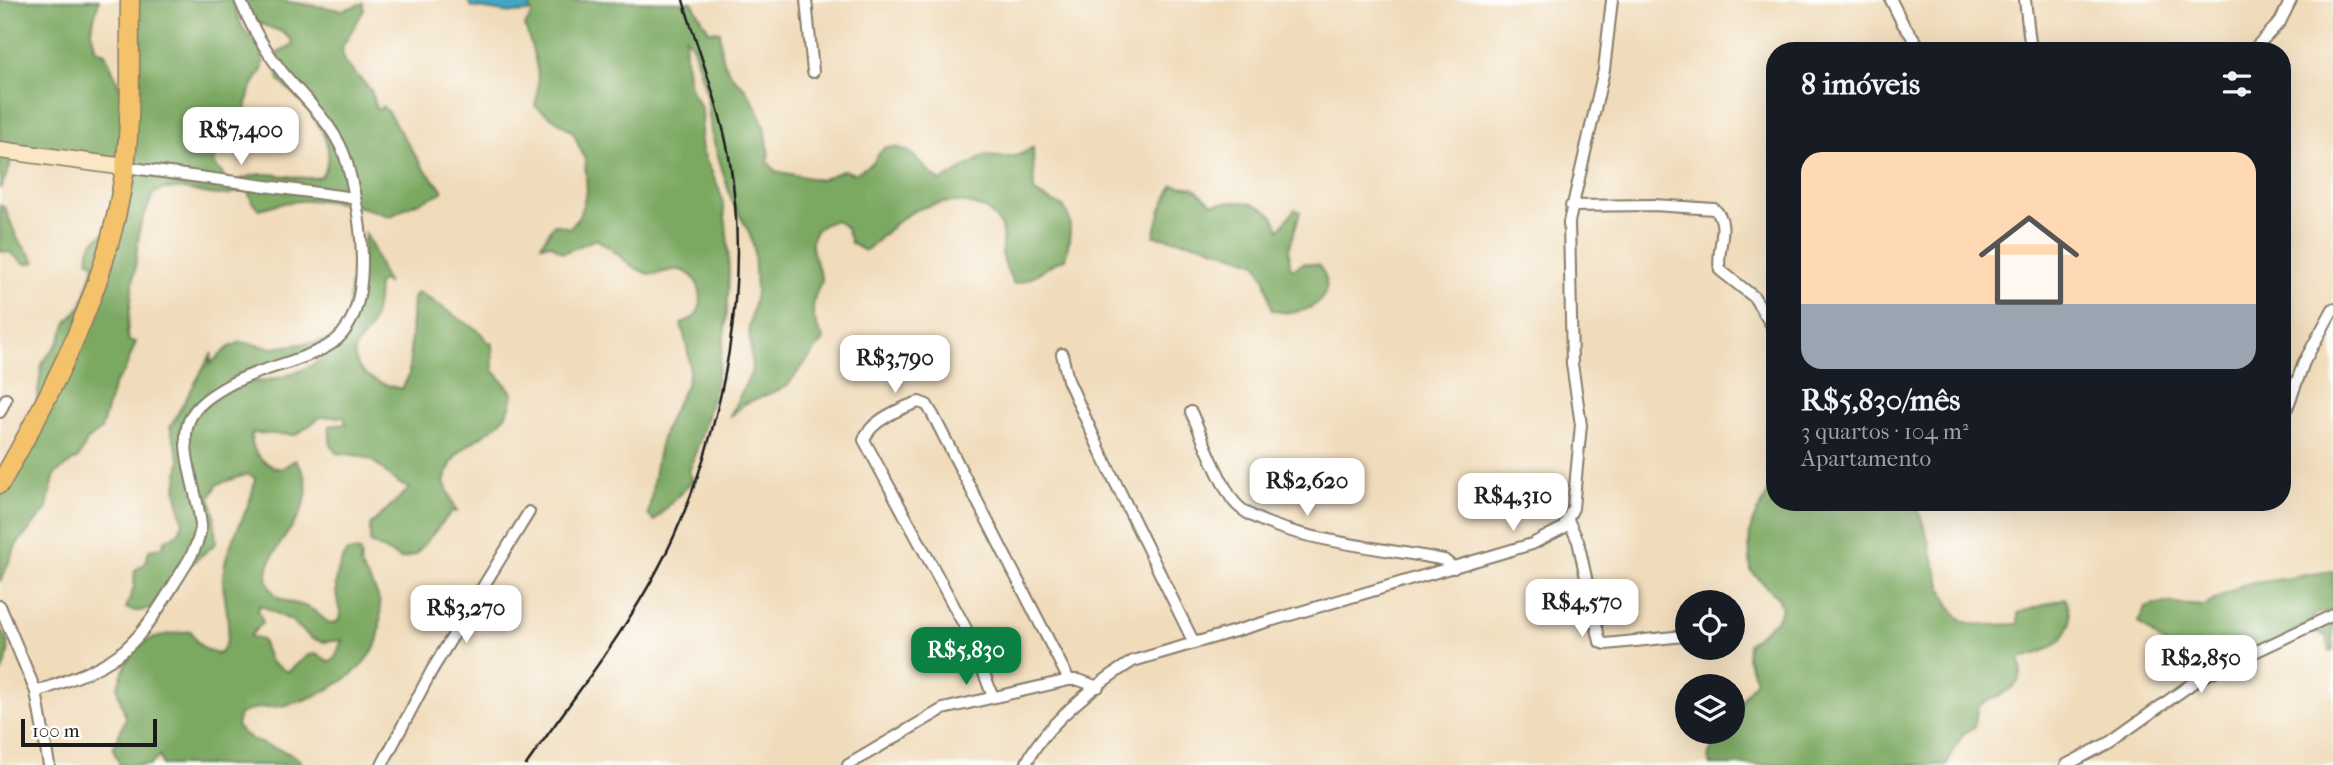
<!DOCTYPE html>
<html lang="pt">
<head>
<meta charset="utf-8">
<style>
  :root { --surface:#171b24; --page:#20242c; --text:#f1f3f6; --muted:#9ea1a6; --line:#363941; --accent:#0b8043 }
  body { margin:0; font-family:"IM FELL French Canon",serif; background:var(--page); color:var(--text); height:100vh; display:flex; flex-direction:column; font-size:26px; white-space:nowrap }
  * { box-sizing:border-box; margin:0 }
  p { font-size:23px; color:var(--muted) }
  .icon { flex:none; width:38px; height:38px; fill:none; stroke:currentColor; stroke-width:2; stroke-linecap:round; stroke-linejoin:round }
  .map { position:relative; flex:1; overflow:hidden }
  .drawer { position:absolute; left:1766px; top:42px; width:525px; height:469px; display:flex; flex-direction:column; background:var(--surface); border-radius:28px; box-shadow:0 7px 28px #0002 }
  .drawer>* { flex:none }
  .controls { position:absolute; left:1675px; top:590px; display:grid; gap:14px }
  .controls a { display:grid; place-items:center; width:70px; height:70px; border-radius:50%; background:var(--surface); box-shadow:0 7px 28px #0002; font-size:35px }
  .scale { position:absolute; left:21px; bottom:18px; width:136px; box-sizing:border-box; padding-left:7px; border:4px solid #1c1c1c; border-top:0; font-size:19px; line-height:24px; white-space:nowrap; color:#1c1c1c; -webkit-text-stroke:5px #fdfcf7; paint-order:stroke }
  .price { position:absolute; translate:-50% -60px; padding:0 16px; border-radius:14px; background:#fff; color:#222; font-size:23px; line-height:46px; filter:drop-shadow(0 2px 4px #0008) }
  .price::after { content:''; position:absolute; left:50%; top:42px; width:21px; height:16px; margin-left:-10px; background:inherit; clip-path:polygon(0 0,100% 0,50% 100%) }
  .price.on { background:var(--accent); color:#fff }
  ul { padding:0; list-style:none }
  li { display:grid; align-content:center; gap:14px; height:371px; padding:0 35px }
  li+li { border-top:2px solid var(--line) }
  li span { display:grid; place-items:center; height:217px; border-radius:21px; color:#555 }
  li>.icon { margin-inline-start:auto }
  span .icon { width:126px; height:126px; fill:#fffc; stroke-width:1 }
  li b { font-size:30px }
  h2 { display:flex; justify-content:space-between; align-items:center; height:84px; padding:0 35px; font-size:30px }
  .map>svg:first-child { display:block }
</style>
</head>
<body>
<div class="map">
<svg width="2333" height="765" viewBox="0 0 2333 765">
  <rect width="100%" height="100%" fill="#fdfcf7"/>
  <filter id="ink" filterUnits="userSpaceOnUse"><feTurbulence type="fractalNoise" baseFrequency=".0143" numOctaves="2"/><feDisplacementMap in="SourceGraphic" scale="14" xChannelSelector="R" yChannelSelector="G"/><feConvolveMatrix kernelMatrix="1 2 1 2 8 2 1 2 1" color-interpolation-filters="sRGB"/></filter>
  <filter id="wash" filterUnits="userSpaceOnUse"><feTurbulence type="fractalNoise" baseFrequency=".00686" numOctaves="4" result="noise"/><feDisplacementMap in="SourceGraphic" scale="28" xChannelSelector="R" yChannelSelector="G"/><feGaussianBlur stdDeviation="1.57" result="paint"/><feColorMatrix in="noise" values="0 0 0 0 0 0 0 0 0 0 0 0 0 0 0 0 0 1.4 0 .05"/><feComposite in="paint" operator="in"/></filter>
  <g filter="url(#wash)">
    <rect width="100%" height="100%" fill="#f0dbba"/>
    <path fill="#7ba962" stroke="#4c623f" stroke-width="2" fill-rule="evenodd" d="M0 0H99L91 31 96 50 105 53 124 96 128 0H233C238 22 244 34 262 49 266 77 259 69 250 91 247 98 247 107 246 114L231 126 214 147 215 165 229 182C240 181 249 175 261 174 282 173 300 181 321 177 345 143 303 101 279 81L275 58 280 51 292 46V40L282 32 256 22 242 0H276L343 10 363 3 364 10 342 47 344 62 371 90 376 108 380 110 382 106 387 111 424 169 442 189V192C426 201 403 206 391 217 345 199 307 195 259 209L252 202 246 186C219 210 182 176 153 194L140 226 127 334 129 341 136 342 124 372 114 384 101 430 87 441 79 457 55 474 46 510 17 544 0 582V488L35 415 42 363 59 342 67 322 82 305 95 263 89 261C85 237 107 237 114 221 120 207 120 186 123 170L12 150 9 169 0 189Z
      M524 0 692 2 709 31 720 32C720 49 722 65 734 78 738 82 743 85 746 90 760 110 771 138 768 162L775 171 820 180 844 170 854 174 873 163 883 148C914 141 922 172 941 181L986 155C1004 159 1018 158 1033 147L1034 191C1042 199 1056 201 1064 208 1075 219 1068 247 1065 259 1046 264 1034 281 1013 284 1010 275 1003 264 1002 254 1001 244 1005 233 999 223 980 192 925 200 901 219 889 228 878 241 865 251L851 243 846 228 836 220C798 231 814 252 822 280 810 303 809 317 824 339L786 387 744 404 729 418 752 371 749 328 756 293 754 248 749 232 731 199 711 132 707 95 693 47 685 36C686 52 686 80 693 94 696 100 701 104 702 112 704 125 698 136 702 149 708 168 720 184 723 204 739 296 720 385 689 472L693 480 654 521 648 515C654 488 654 461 663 435 682 379 701 390 681 324 685 322 692 319 695 316 708 301 698 270 677 270 666 269 658 277 646 273 627 267 614 248 596 239L563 253 551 244 541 245 554 224 570 228 579 217 587 191 585 160 573 132 535 106C543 77 534 54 525 26L533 13Z
      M1173 185 1194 188 1213 204C1238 200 1272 200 1279 230L1295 209 1300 212 1289 250 1290 266 1293 269 1304 263 1319 265C1343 299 1303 320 1272 310L1265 279 1257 263 1205 245 1154 236 1161 209Z
      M0 205 5 208 17 238 36 262 25 264 11 253 0 251Z
      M365 233C376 249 378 267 388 284L383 281 378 284C378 299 376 313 370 328 367 336 356 342 355 350 351 375 384 385 402 389L409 375 413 298 417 292C438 303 455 317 476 329 483 333 485 341 492 344L493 370 513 393C510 430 476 433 456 456 450 463 447 474 444 482L457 512 452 511 415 555 401 559 370 543V525L410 488C395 485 386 471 374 462 363 454 349 455 336 453L331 446 329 426 346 424 344 417H321L296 435 252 433C249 452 264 465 281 469L295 460C339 512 243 552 273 592 281 603 295 602 307 607 315 610 322 618 329 623L337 622 341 616C334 591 333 576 346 552L359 551C363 557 359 559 361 566 364 576 377 586 380 604 381 618 381 634 375 647 361 676 316 699 286 705 268 709 254 705 239 715L237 726C253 749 281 744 301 761V765H162L160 756 150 765H120L113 749 126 718 117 689C132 640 143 637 191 631 196 643 205 652 219 654 237 637 223 602 223 580 223 544 251 515 255 478L248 474 218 484 210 497 214 513 216 543C205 553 193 562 182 572 167 586 152 622 126 608L134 587 135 570 146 563 149 550 163 547 164 541 179 532 183 523 176 489 180 460 170 427 212 353 210 364 229 347 241 342 273 348 328 340 324 345 239 382C273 384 330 368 343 332 349 318 349 298 351 283L360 280ZM260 605 292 621 311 638 323 642 342 640 335 658 330 662 317 654 308 655 288 672 270 662 262 640 250 636 263 622 258 611Z
      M1768 491 1774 495V502H1913C1933 529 1936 614 1969 623 1983 627 2004 624 2018 624V613L2065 598C2083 635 2050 653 2019 658 2031 690 1995 694 1978 707L1974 727 1963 734 1946 765H1710L1708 757 1713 745 1732 732 1742 700 1756 680 1747 658 1748 644 1777 619 1782 608 1779 599 1751 571C1750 555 1747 536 1753 521 1757 510 1765 503 1768 491Z
      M2333 571V610L2317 614 2312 618 2316 624 2333 620V651L2330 652 2327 636 2314 632C2243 654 2201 683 2138 622L2145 608 2161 603 2204 606 2242 585Z
      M0 628C13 643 9 658 0 675Z"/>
    <path fill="#43a7c3" stroke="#306270" stroke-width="2" d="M467 0H532L529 12 511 13 472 7Z"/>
  </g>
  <g filter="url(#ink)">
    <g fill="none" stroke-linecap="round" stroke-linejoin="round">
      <g stroke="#867c6b" stroke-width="14">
        <path id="street" d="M806 0 813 72
          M1891 0 1903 24 1923 51
          M2025 0 2031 51
          M2252 51 2280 22 2291 0
          M125 167 354 198
          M1571 206 1654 205 1714 209C1732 223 1715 251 1720 270L1754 297 1774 329
          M1062 354 1068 380 1103 457 1194 643
          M0 412 6 399
          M1191 412C1204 440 1215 473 1232 499 1258 539 1396 549 1444 560L1454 568
          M2282 422 2304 362 2333 309
          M1568 520 1578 541 1600 642 1606 644 1684 636
          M0 606 36 692 49 765
          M36 692C116 663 129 658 174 584 185 566 199 547 201 526 199 497 178 447 189 421 195 405 213 394 227 386 258 368 295 364 326 347 381 317 360 212 347 163 337 127 306 101 283 73 265 50 251 27 240 0
          M993 697 970 636 864 440C870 421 901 408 919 402L927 405 933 415 1069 680
          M382 765 432 670 529 512
          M848 765 943 709 1069 680H1079L1098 687
          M1026 765C1040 728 1100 681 1133 661L1532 544 1563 528 1573 508 1581 425 1572 364 1569 222 1604 70 1612 0
          M2066 765 2110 742 2200 678 2333 615"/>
      </g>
      <g stroke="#867c6b" stroke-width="19">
        <path id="secondary" d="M0 150 125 167"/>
      </g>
      <g stroke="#867c6b" stroke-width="21">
        <path id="primary" d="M0 484C59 381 116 269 127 149 132 100 129 49 130 0"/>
      </g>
      <use href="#street" stroke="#fff" stroke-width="10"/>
      <use href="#secondary" stroke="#fbe7c3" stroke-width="16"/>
      <use href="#primary" stroke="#f4c26a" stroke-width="18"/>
      <path stroke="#1c1c1c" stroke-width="2.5" d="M526 765C578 691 638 617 675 534 725 420 750 287 730 162 721 107 699 54 683 0"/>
    </g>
  </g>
</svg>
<div class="controls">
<a><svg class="icon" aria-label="locate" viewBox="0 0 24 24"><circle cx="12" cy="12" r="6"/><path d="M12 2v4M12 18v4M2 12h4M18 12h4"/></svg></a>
<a><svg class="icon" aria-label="layers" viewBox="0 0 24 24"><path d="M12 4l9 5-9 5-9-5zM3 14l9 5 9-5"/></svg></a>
</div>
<div class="scale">100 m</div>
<b class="price" style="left:241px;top:167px">R$7,400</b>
<b class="price" style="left:895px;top:395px">R$3,790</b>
<b class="price" style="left:1307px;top:518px">R$2,620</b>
<b class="price" style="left:1513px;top:533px">R$4,310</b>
<b class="price" style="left:1582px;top:639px">R$4,570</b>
<b class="price" style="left:466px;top:645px">R$3,270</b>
<b class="price on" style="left:966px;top:687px">R$5,830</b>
<b class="price" style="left:2201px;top:695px">R$2,850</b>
<section class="drawer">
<h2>8 imóveis<svg class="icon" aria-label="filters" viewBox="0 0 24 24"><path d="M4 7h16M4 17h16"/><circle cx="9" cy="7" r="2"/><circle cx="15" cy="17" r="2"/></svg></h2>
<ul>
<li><span style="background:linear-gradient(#ffd9b3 70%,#9aa5b1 0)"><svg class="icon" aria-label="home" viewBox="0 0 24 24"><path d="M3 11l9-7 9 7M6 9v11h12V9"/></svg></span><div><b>R$5,830/mês</b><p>3 quartos · 104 m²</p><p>Apartamento</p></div></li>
</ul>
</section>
</div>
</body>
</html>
